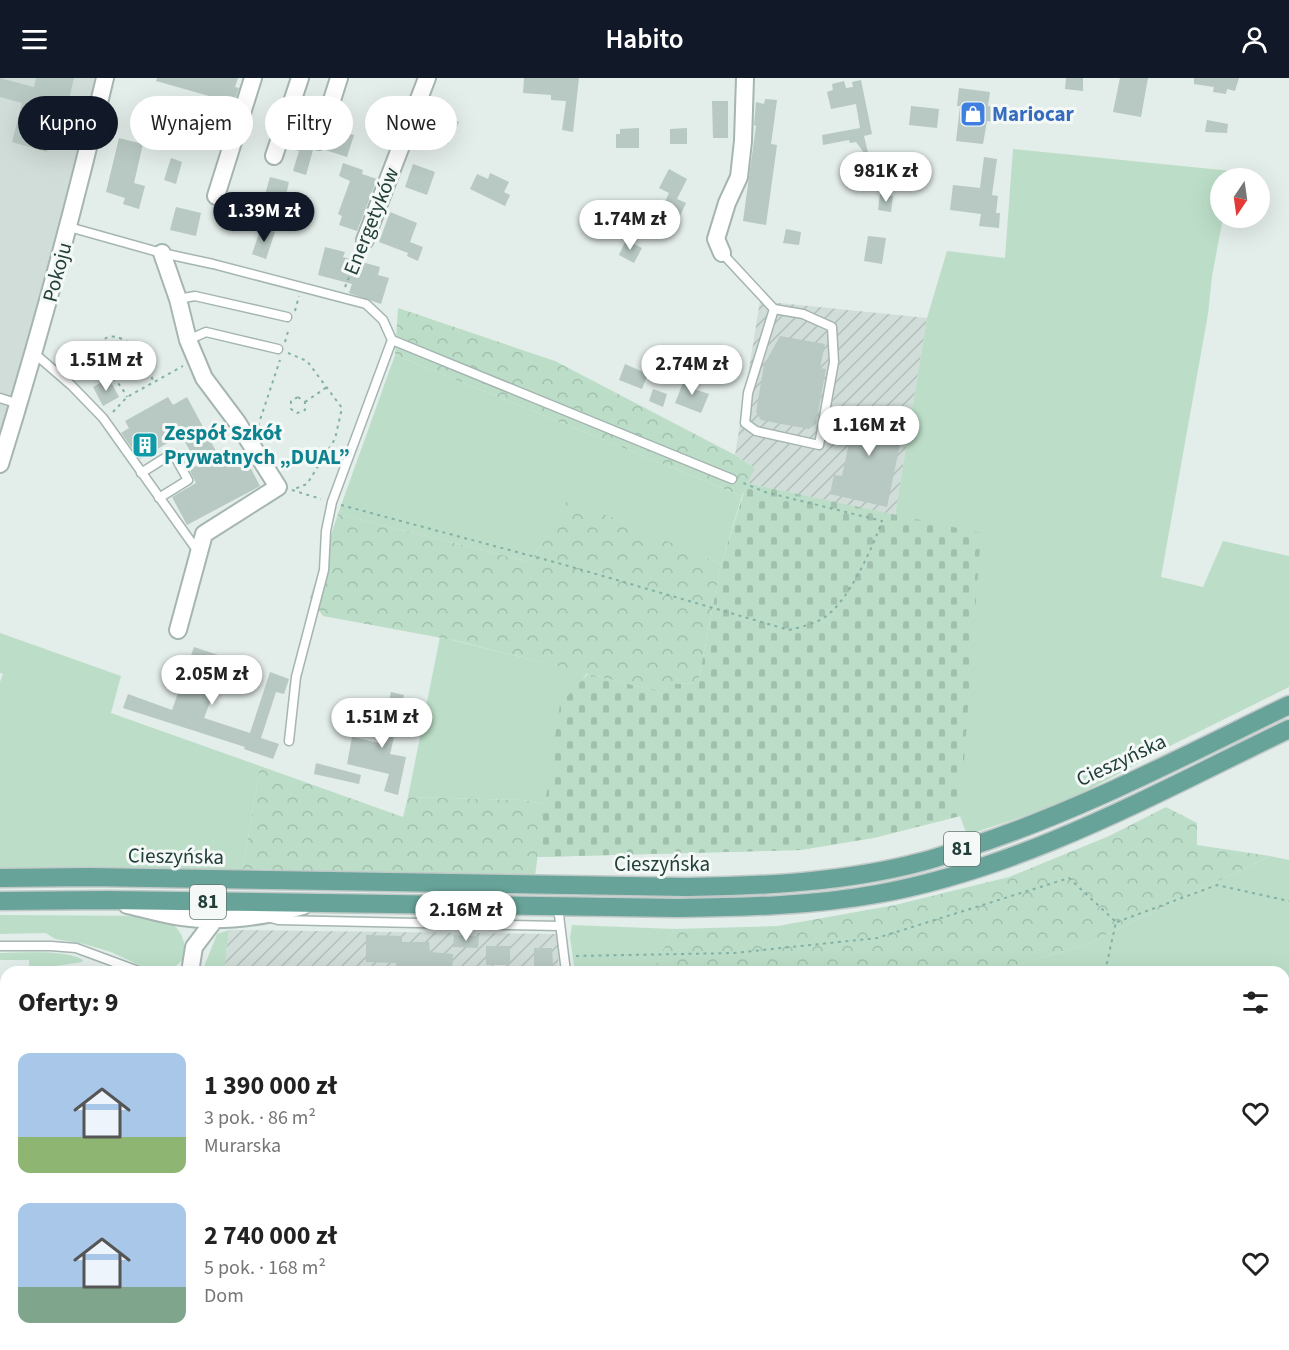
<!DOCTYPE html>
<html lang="pl">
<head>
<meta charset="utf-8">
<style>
  :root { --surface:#fff; --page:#f6f6f6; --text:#222; --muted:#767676; --accent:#111827 }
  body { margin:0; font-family:"Source Sans 3",sans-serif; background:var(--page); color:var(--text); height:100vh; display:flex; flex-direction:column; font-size:22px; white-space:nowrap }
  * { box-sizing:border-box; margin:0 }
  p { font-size:20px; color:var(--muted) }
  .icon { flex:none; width:33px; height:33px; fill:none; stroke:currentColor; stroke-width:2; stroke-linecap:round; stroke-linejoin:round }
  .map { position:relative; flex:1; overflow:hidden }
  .panel { position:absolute; left:0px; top:888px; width:1290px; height:384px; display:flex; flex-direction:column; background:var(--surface); border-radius:18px 18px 0 0; box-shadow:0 6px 24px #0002 }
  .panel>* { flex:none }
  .banner { position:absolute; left:18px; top:18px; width:600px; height:54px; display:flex; gap:12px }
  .needle { width:39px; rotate:193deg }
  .tools { position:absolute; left:1210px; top:90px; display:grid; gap:12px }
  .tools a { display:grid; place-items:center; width:60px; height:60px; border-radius:50%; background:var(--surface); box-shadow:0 6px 24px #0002; font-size:30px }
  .price { position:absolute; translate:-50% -51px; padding:0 14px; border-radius:21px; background:#fff; color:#222; font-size:20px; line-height:39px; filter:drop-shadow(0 2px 3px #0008) }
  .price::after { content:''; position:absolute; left:50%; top:36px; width:18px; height:14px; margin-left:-9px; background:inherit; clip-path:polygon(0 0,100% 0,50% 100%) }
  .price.active { background:var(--accent); color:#fff }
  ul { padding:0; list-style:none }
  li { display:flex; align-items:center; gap:18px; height:150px; padding:0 18px }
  li span { display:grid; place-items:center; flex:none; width:168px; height:120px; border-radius:12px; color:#555 }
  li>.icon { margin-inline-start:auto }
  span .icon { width:72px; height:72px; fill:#fffc; stroke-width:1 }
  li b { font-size:26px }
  h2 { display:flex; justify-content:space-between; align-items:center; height:72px; padding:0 18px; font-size:26px }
  .chip { padding:0 21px; border-radius:27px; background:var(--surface); box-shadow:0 6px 24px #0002; font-size:21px; line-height:54px }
  .chip.active { background:var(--accent); color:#fff }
  header { display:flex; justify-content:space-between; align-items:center; height:78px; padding:0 18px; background:var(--accent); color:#fff; font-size:27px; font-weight:600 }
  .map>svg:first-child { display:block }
</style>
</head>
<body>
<header><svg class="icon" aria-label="menu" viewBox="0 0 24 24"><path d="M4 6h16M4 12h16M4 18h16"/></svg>Habito<svg class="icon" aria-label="person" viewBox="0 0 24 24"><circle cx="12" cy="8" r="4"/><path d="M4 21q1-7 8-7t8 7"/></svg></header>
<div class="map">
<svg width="1289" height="1272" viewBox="0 0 1289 1272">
  <defs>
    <pattern id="industrial-furrows" width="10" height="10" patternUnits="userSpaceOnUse" patternTransform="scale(1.5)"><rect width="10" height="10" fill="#d1ddd8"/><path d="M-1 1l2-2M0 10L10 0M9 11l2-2" fill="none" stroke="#b3bfba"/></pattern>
    <pattern id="forest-crowns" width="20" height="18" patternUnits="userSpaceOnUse" patternTransform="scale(1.5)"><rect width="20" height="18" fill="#bcdec8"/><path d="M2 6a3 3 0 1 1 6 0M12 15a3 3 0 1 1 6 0" fill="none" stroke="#a1c0ad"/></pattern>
    <pattern id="cemetery-stones" width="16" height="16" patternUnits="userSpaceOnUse" patternTransform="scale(1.5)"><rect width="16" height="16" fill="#bcdec8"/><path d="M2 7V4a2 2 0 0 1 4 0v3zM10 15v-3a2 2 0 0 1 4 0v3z" fill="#a1c0ad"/></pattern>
  </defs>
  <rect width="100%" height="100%" fill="#e3ede9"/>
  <path fill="#d1ddd8" d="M0 0H95L56 177 0 358Z"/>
  <path fill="url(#industrial-furrows)" d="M760 223 927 240 895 437 747 405 755 390 735 377Z
    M229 852 559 856 558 894H224Z"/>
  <path fill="#bcdec8" d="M1013 71 1231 93 1230 100H1221V140H1223L1212 198 1208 236 1161 499 1203 509 1223 463 1289 478V609L1174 666 1064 725 967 757 960 738 873 760 800 772 537 779 545 726 522 722 408 719 440 559 587 595 582 602 588 596 664 615 698 605 887 460 895 437 927 240 947 173 1005 180Z
    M395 277 742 418 721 486 568 422 530 484 338 436Z
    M0 555 121 598 111 635 260 688 243 791 0 790V604L3 596 0 595Z
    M1270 778 1289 782V961L1284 959V894H994L1087 866Z
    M0 837 161 838C178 847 188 861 184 880L171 893 154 894 111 874 84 866 55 861 46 855 0 856Z
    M572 847 674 851 652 894H575L570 860Z
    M229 852 224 894H202L217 856Z
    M0 875C22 875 65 871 83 882L82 884 29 892V882H0Z
    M1284 1080 1289 1081V1272H1059L1060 1266H1284Z
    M178 1266H248L247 1272H176Z"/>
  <path fill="url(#forest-crowns)" d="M398 230 555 283 735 377 755 390 742 418 395 277Z
    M568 421 721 486 698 605 670 606 664 615 458 563 323 538 310 520 338 436 530 484Z
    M260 688 403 739 408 719 522 722 545 726 535 798 243 791Z
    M1166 729 1197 745V767L1270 778 1087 866 994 894H652L674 851 778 848 895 827 1009 799 1109 758Z
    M1284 959 1289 961V1081L1284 1080Z
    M354 1266H1060L1059 1272H354Z"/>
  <path fill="url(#cemetery-stones)" d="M747 405 981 455 960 738 873 760 800 772 537 779 560 626 588 596 664 615 669 606 698 605 721 486Z"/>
  <path fill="#b8c8c2" d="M0 0 34 9 36 0H74L69 21 61 19 47 74 12 64 22 25 0 19Z
    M157 0H238L235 9 239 10 234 25 156 3Z
    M524 0H579L573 54 562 52 566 23 551 22V17L523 15Z
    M1066 0H1083V13L1065 11Z
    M1120 0H1148L1141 39 1113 34Z
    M1194 0H1239L1235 13 1227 11 1226 16 1213 14 1214 9 1194 6Z
    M861 2 872 56 864 58 870 83 856 64 850 65 849 62 823 67 822 57 860 50 856 26 831 31 827 14 833 12 832 6 844 3 846 10 853 9 852 4Z
    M959 10 990 14 988 28 1008 31 1006 45 987 43 983 66 956 63 960 28H957Z
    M765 21 777 22 771 66 777 67 766 147 743 143 756 48 754 47 756 24 764 26Z
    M712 23H728V60H713Z
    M911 28 939 31 937 50 909 47Z
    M432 31 459 44 448 66 421 54Z
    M1207 42 1228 46 1227 55 1205 54Z
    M639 50V70H616V56H620V51Z
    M687 50V66H670V51Z
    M334 51 354 57 347 79 325 72 329 66Z
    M294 53 310 57 309 66 313 72 306 97 293 93 299 73 288 70Z
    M119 60 143 66 134 105 145 108 139 131 123 126 125 120 106 114Z
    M984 79 997 81 992 117 998 118 996 135H1000L999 150 979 148 981 136 950 132 953 107 980 110Z
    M171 80 182 84 176 106 164 102Z
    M343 85 363 92 362 96 377 101 357 153 339 147 342 138 338 136 350 103 339 98Z
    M413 86 435 94 427 117 405 109Z
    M669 91 687 101 677 121 686 125 679 140 669 136 667 140 659 136 669 115 659 110Z
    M490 95 509 104 504 114 510 117 505 128 470 111 477 96 488 101Z
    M270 99 289 104 283 130 263 124Z
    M880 116 893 118 891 134 878 132Z
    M176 129 201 135 196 158 170 152Z
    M390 134 417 145 410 164 423 169 418 183 407 178 408 175 379 164Z
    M261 149 275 154 266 181 252 176Z
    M786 151 801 154 799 167 783 165Z
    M868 158 886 160 882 186 864 183Z
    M626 162 642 170 634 185 619 177Z
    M325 169 345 174 343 179 380 189 378 197 389 200 381 226 349 215 352 206 318 197Z
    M780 258 825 266 820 290 826 291 816 346 809 351 761 342 756 334 764 287Z
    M716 271 741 277 737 296 712 291Z
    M625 286 648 296 642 311 619 302Z
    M686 297 698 302 694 311 709 316 701 335 675 325Z
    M109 300 119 319 103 328 93 309Z
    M653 311 667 316 663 329 649 323Z
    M168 319 173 327 187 319 224 388 245 379 260 408 187 447 172 419 196 405 189 391 198 387 181 357 140 381 121 355 129 350 125 343Z
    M845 330 905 342 887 429 830 416 834 397 842 398 852 351 841 349Z
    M194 569 218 577 211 597 216 599 209 618 212 619 204 640 250 655 270 594 289 601 284 616 276 614 261 660 279 666 273 681 244 671 245 669 123 630 128 616 172 632Z
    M391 614 404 617 390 676 406 679 398 717 384 713 389 696 347 686 352 659 379 665Z
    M316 685 361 697 359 706 314 696Z
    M366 857 402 858V864H429L430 874 453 876 452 894 431 893V889H396V885L366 884Z
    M454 857 479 858 478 870 453 869Z
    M486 868H510V887H486Z
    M534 870H552L553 888 534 889Z"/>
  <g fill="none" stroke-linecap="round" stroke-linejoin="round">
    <g stroke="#a5b5b1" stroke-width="11">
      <path id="service" d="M69 149 162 175 213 186 366 226 383 242 392 262 732 401
        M722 175 774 231 748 315 745 345 756 353 819 367 834 284 832 249 803 236 774 231
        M178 221 195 218 287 239
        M188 262 206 254 278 271
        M34 275 71 307 103 340 199 475
        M0 320 19 326
        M141 395 173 375 188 402 159 420
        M289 663 296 599 324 492 326 453 332 424 392 262
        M558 829 566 894
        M267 839 278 842 560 848
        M0 868H51L76 870 141 894
        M339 1266V1272"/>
    </g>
    <g stroke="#a5b5b1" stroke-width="20">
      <path id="minor" d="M319 63 339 0
        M274 78 300 0
        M216 118 253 0
        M365 162 427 0
        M162 175 178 221 188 262 204 300 237 344 278 409 204 456 178 552
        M722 175 716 161 727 125 739 99 743 63 745 0
        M0 386C40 258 74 130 105 0
        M127 827C146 831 164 837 182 839 221 845 266 838 303 828
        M190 894 194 869 216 840
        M163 1272 164 1266"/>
    </g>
    <g stroke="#c1c9c8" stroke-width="21">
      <path id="primary" d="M0 800 89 799 687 809C765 808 845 804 921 784 937 780 953 774 969 769 1080 733 1184 678 1289 627
        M0 823 106 822 678 830C744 829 811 828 877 816 1023 790 1156 715 1289 651"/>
    </g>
    <path stroke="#83b1a6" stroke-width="2" stroke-dasharray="3 4.5" stroke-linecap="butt" d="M345 209 359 175
      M295 233 299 218
      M285 264 289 250
      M288 275 307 283 342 330 335 361 307 406 292 412
      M58 282C88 278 114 293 127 319
      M99 289C95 273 101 251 122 261 139 269 148 286 153 303
      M109 295C126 294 132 288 135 270
      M298 319 305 324V332L297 335 291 331V323Z
      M305 324 327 309
      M113 334 127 319 183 288
      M258 348 280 282
      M292 412 321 421
      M341 427 558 485 789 552C801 549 814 546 825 539 848 524 873 469 882 443L765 414 741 404
      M1117 844 1217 807 1289 823
      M576 878 734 875 877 860 1069 800 1116 844 1105 894
      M0 989H6
      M1284 1162 1289 1163
      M1284 1249 1289 1250
      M399 1266 403 1272
      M562 1266 564 1272
      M1161 1266 1187 1272
      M532 1272 534 1266
      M743 1272 747 1266"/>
    <use href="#service" stroke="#fff" stroke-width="8"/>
    <use href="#minor" stroke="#fff" stroke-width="16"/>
    <use href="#primary" stroke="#67a398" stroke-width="18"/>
  </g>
  <defs>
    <g id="shop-square" transform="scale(1.35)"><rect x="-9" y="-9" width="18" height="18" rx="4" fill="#3f7fe0" stroke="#f4f9f7"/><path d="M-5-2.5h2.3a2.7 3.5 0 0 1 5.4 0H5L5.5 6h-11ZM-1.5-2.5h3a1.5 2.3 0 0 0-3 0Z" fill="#fff"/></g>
    <g id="building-square" transform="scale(1.35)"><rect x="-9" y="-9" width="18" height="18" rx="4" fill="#0f9aa8" stroke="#f4f9f7"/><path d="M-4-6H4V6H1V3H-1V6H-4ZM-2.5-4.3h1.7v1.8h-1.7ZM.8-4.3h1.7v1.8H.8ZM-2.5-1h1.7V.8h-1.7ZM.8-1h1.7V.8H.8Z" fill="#fff"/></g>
  </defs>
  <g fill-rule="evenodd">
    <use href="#shop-square" x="973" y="36"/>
    <use href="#building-square" x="145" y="367"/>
  </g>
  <g text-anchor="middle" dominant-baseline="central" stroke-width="6" stroke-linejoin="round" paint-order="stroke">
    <g fill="#f4f9f7" stroke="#617772" stroke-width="1.5">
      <rect x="944" y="754" width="36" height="34" rx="4.5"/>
      <rect x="190" y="807" width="36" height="34" rx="4.5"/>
    </g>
    <g font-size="20" font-weight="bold" fill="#223f39">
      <text x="962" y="771">81</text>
      <text x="208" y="824">81</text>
    </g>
    <g font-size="21" font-weight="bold" fill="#366cbe" stroke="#f4f9f7" text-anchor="start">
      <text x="992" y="36">Mariocar</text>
    </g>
    <g font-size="21" fill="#223f39" stroke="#f4f9f7">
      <text transform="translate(371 143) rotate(-68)">Energetyków</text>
      <text transform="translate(57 194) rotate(-75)">Pokoju</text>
      <text transform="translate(1121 682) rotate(-25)">Cieszyńska</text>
      <text transform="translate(176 778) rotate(1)">Cieszyńska</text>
      <text x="662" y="786">Cieszyńska</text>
    </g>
    <g font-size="21" font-weight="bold" fill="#0d838f" stroke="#f4f9f7" text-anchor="start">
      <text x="164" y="355">Zespół Szkół<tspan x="164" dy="24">Prywatnych „DUAL”</tspan></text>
    </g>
  </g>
</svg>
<div class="tools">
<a><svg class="needle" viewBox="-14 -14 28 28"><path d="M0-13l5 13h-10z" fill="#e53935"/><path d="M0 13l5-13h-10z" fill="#767676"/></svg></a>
</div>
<b class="price" style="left:886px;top:125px">981K zł</b>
<b class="price active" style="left:264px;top:165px">1.39M zł</b>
<b class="price" style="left:630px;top:173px">1.74M zł</b>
<b class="price" style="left:106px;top:314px">1.51M zł</b>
<b class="price" style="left:692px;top:318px">2.74M zł</b>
<b class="price" style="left:869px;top:379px">1.16M zł</b>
<b class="price" style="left:212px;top:628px">2.05M zł</b>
<b class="price" style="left:382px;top:671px">1.51M zł</b>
<b class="price" style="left:466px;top:864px">2.16M zł</b>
<div class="banner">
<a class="chip active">Kupno</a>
<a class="chip">Wynajem</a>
<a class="chip">Filtry</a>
<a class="chip">Nowe</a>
</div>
<section class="panel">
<h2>Oferty: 9<svg class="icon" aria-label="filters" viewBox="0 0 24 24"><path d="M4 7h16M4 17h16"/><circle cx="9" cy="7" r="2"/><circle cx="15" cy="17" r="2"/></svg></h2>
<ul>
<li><span style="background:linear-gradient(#a9c7e8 70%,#8fb573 0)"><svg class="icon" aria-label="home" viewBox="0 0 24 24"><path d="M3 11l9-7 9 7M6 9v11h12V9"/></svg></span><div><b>1 390 000 zł</b><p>3 pok. · 86 m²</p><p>Murarska</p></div><svg class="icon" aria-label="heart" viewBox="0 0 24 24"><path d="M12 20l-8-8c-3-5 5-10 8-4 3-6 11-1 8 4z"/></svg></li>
<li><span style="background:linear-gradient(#a9c7e8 70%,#7fa58c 0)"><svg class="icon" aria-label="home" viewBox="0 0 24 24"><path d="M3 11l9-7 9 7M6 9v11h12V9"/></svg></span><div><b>2 740 000 zł</b><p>5 pok. · 168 m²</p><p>Dom</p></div><svg class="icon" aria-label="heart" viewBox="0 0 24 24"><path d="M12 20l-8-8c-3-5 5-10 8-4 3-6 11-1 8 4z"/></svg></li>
</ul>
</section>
</div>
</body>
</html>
